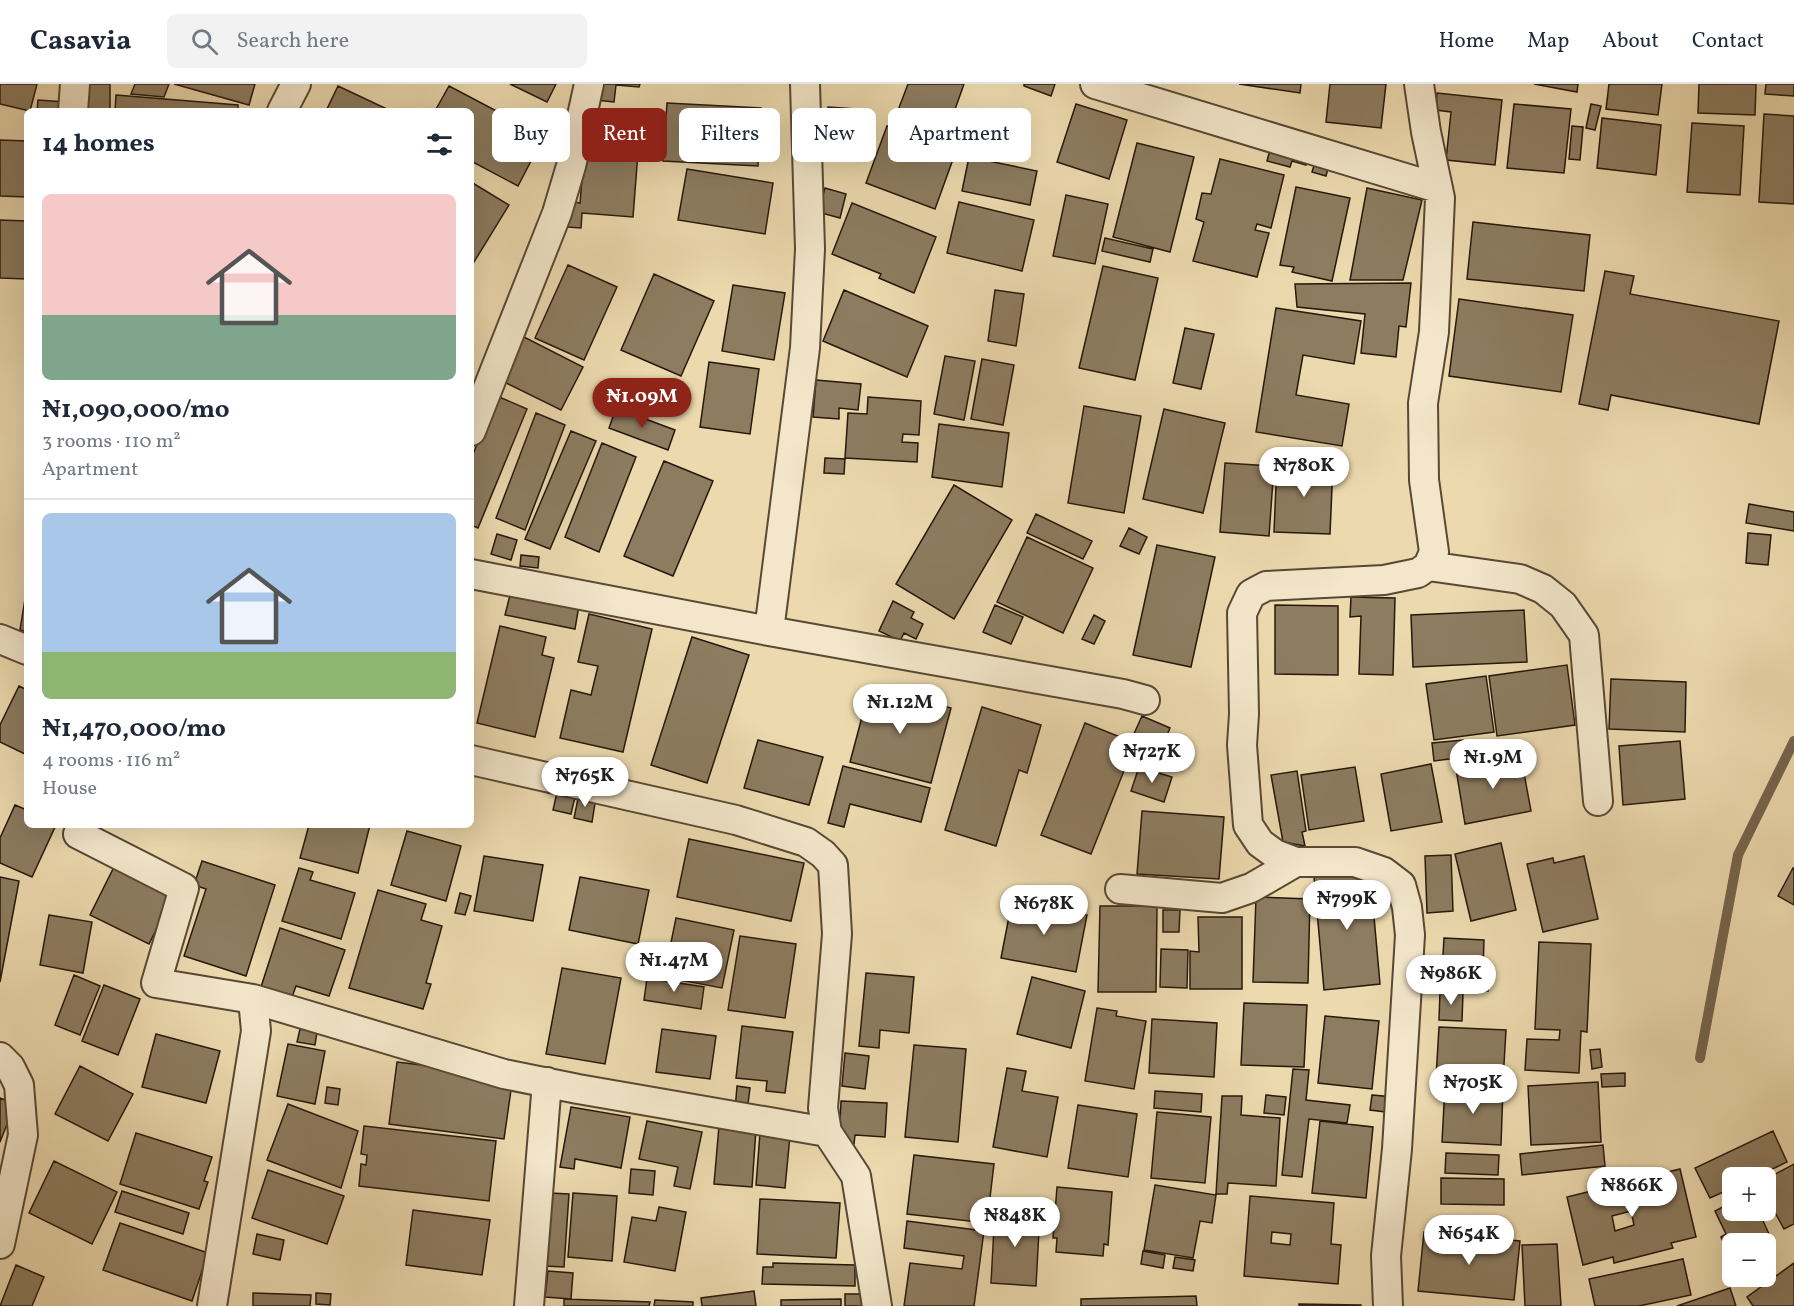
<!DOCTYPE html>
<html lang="en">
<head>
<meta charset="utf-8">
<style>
  :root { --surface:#fff; --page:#f2f2f3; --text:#1f2937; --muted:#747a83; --line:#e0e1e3; --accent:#8f2418 }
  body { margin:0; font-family:Vollkorn,serif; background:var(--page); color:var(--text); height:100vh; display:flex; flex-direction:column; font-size:22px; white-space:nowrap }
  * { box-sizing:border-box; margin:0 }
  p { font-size:20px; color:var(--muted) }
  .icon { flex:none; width:33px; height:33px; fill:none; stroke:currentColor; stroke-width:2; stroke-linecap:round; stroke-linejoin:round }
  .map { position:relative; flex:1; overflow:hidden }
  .drawer { position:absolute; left:24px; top:24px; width:450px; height:720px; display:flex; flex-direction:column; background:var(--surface); border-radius:9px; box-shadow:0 6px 24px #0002 }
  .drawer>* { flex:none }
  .guide { position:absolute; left:492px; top:24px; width:570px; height:54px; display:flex; gap:12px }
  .buttons { position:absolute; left:1722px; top:1083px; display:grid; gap:12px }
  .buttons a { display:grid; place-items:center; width:54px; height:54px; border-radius:9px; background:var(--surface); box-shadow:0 6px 24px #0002; font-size:30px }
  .price { position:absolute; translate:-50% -51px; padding:0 14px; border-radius:21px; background:#fff; color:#222; font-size:20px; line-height:39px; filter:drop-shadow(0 2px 3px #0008) }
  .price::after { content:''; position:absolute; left:50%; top:36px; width:18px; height:14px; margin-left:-9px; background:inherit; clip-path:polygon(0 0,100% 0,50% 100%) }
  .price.active { background:var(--accent); color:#fff }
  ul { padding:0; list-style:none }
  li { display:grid; align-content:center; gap:12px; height:318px; padding:0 18px }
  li+li { border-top:2px solid var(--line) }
  li span { display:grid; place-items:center; height:186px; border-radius:9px; color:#555 }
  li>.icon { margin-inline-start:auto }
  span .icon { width:108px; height:108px; fill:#fffc; stroke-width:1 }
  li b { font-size:26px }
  h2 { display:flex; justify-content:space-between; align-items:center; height:72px; padding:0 18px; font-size:26px }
  .tag { padding:0 21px; border-radius:9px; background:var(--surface); box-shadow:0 6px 24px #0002; font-size:21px; line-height:54px }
  .tag.active { background:var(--accent); color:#fff }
  header { display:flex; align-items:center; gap:36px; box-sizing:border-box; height:84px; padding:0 30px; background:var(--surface); border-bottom:2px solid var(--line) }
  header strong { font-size:28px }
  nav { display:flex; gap:33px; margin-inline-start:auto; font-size:21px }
  .search { width:420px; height:54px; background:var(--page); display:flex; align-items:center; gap:15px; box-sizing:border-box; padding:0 21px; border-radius:9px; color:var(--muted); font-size:22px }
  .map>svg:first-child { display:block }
</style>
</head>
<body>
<header>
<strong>Casavia</strong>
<div class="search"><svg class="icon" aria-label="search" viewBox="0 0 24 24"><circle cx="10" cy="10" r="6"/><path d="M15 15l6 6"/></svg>Search here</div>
<nav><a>Home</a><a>Map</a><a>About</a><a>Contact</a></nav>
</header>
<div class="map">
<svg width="1794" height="1222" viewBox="0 0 1794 1222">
  <rect width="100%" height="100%" fill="#ecd9ae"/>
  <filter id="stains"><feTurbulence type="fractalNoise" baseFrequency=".00333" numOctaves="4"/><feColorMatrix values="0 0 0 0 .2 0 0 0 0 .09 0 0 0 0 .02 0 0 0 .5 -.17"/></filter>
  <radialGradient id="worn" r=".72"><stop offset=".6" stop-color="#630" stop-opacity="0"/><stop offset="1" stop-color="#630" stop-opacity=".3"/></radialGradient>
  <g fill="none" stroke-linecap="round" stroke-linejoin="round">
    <path stroke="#75644c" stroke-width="10" d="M1700 974 1738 771 1794 657"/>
  </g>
  <path fill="#8d7c60" stroke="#27180b" stroke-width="1.5" fill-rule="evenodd" d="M0 0H37L30 27 0 20Z
    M82 0H110V27H81Z
    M135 0H169L164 13 131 10Z
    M174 0H255L249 21Z
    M510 0H556L547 18Z
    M596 0H640L639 3 616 1 614 18 595 16Z
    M908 0H964L948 45 907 30V32L897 29Z
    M1024 0H1055L1051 12 1024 2Z
    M1239 0H1301L1300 9Z
    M1330 0H1386L1381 44 1326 38Z
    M1534 0H1578L1577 8Z
    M1609 0H1662L1658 31 1606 25Z
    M1699 0H1756L1755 31 1698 29Z
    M1766 0H1794V12L1765 10Z
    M338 2 391 27H326Z
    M449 2 544 52 518 102 471 77V27H435Z
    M1437 9 1502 16 1495 81 1446 76 1451 28 1436 26Z
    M116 11 238 21V27H115Z
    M38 16 64 18 63 27H37Z
    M667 19 761 24 758 82 663 77Z
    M1076 20 1127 36 1109 95 1057 78Z
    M1514 20 1571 25 1564 89 1507 84Z
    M1591 20 1601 22 1595 46 1586 44Z
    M828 23 856 25 851 74 823 71Z
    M588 25 641 30 633 133 582 129 581 144 568 143 570 117 580 119Z
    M1764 30 1794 32V120L1759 118Z
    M1602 34 1661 41 1656 91 1597 84Z
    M1692 39 1744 42 1740 111 1687 108Z
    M887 42 956 67 935 125 866 99Z
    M1572 42 1583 43 1580 76 1569 75Z
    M0 56 27 57V113L0 112Z
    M1272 58 1309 68 1306 81 1292 77 1290 83 1267 77Z
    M1137 59 1194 73 1170 168 1113 153Z
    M1317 72 1330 76 1326 92 1312 88Z
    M969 73 1037 87 1030 121 962 107Z
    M1220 75 1284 91 1271 144 1257 140 1255 146 1269 149 1257 193 1193 177 1204 138 1196 135 1202 109 1211 110Z
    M687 85 773 99 765 150 678 136Z
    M471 98 509 121 474 178 471 176Z
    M1296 103 1350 114 1332 197 1292 188 1294 183 1280 181Z
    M825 104 846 110 840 134 818 128Z
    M1367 104 1422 116 1403 196H1350Z
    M1066 111 1108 120 1095 180 1053 172Z
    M959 118 1034 136 1022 187 947 169Z
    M852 119 936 153 914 209 879 194 881 190 832 170Z
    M0 136 27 137V195L0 194Z
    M1473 138 1590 151 1584 207 1467 195Z
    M1105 154 1153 165 1150 178 1102 167Z
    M568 181 617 203 584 276 535 254Z
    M1103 182 1158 194 1135 296 1079 284Z
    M1605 187 1634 192 1630 210 1779 237 1759 340 1611 311 1608 326 1579 320Z
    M654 190 714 217 681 292 621 266Z
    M1411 199 1406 243 1399 242 1396 273 1361 269 1365 230 1297 223 1295 200Z
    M733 201 785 209 774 276 722 267Z
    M844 206 928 242 907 293 823 257Z
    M995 206 1024 210 1016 262 988 257Z
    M1459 215 1573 231 1561 308 1449 292Z
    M1276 224 1361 237 1354 280 1303 271 1296 311 1349 320 1342 362 1256 348Z
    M1185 244 1214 250 1201 305 1173 299Z
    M522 252 583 283 561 326 500 296Z
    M945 272 975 277 964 336 934 330Z
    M982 275 1014 281 1003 341 971 335Z
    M709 278 759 285 750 350 700 343Z
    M816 296 861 300 858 326 839 324V335L813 333Z
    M497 312 527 325 478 444 471 441V375Z
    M868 313 921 317 919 351 903 350 902 358 918 359 917 378 845 374 848 329 867 330Z
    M1084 322 1141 332 1124 429 1068 419Z
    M616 324 675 346 668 366 609 344Z
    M1164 325 1225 339 1203 429 1143 415Z
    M536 329 565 341 525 446 496 434Z
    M939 340 1009 349 1002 403 932 393Z
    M571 347 596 357 550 465 525 455Z
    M602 359 636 373 599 468 565 453Z
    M825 374 845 375 844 390 824 389Z
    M664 377 713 397 673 492 624 472Z
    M1277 378 1333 380 1330 450 1274 448Z
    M1225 379 1274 382 1269 452 1220 448Z
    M954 401 1012 436 954 535 896 500Z
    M1749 420 1794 428V447L1746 439Z
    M1036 430 1092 457 1083 475 1027 449Z
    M1129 444 1147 453 1139 470 1120 462Z
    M1748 449 1771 451 1768 481 1746 479Z
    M497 450 517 456 511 476 491 470Z
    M1027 453 1093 484 1063 549 997 518Z
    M1157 461 1215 473 1191 583 1133 571Z
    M521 471 539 473 538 484 520 482Z
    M511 507 579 521 575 545 505 531Z
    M1351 513 1395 514 1393 591 1359 590 1361 532 1350 533Z
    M25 515H27V548L20 546Z
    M893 517 914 528 911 534 923 540 916 555 904 549 900 557 879 547Z
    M995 521 1023 533 1011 560 983 548Z
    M1275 521 1338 522V591L1275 590Z
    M1524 526 1527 578 1413 583 1411 531Z
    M589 530 652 545 623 668 560 654 571 606 591 611 598 582 578 578Z
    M1094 531 1105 537 1094 560 1082 555Z
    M500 542 546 553 542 571 554 574 535 653 477 639Z
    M692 553 749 571 707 699 651 681Z
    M1567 581 1575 641 1497 652 1489 592Z
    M1486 592 1494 648 1434 656 1426 600Z
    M1611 595 1686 598 1685 648 1609 645Z
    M19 602 27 606V671L0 658V641Z
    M870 603 951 624 931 699 850 678Z
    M982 623 1041 641 1027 689 1019 686 996 762 945 746Z
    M1142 632 1170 644 1161 666 1132 654Z
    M1085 639 1135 659 1091 770 1041 751Z
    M758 656 823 673 809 721 744 704Z
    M1463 656 1465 673 1434 677 1432 659Z
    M1680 657 1685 715 1623 721 1619 662Z
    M1521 673 1531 727 1465 740 1456 685Z
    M1431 680 1442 738 1391 747 1381 690Z
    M843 682 930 704 921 738 850 720 844 743 828 739Z
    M1139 683 1172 693 1164 718 1131 707Z
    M1355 683 1364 737 1309 746 1301 691Z
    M1297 687 1306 747 1302 748 1305 762 1283 758 1271 691Z
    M559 700 577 704 571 730 553 726Z
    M579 710 596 713 592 738 574 734Z
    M15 721 27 726V741H56L32 793 0 779V754Z
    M1142 727 1224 733 1219 795 1137 790Z
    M309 741H370L358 789 300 774Z
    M407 747 461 762 446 817 391 801Z
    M689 755 804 779 791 837 677 813Z
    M1501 759 1516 826 1471 837 1455 770Z
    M1451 771 1453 827 1427 829 1425 772Z
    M484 772 543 781 533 837 474 827Z
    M1584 772 1598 835 1543 848 1527 780 1553 774 1554 779Z
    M202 777 275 801 246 892 184 872 206 805 194 801Z
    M115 781 174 810 149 860 90 831Z
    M299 784 313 788 310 796 355 809 341 855 282 837Z
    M1793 784H1794V821L1778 812Z
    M1370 788 1380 900 1324 906 1314 793Z
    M0 793 19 797 0 898Z
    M580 793 649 806 638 860 569 846Z
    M378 806 426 820 421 836 442 842 426 899 431 900 423 925 349 904Z
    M460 809 471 812 465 831 455 829Z
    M1256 813 1310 815 1308 899 1253 898Z
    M1012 817 1087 831 1076 888 1001 874Z
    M1100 822H1157L1156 908H1098Z
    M1163 826H1180L1179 848H1163Z
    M49 831 92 838 83 889 40 881Z
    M1198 833H1242V905H1190V867L1199 868Z
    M676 834 734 846 722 904 664 893Z
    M280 844 345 866 329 912 296 902 291 916 260 906Z
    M740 852 796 860 785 934 728 926Z
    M1444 854 1484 856 1483 885H1489L1488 907 1441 906Z
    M1539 858 1591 860 1587 948 1581 947 1579 989 1525 986 1527 955 1559 956 1560 946 1535 945Z
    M1161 865 1188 866 1187 904 1160 903Z
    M562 884 621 894 605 980 546 970Z
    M866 889 914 893 909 949 880 946 879 964 859 962Z
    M74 891 100 902 80 951 55 941Z
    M1032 893 1085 907 1071 964 1017 950Z
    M647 894 704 903 701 925 644 916Z
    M104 901 140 915 118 971 82 957Z
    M1440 908 1463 909 1462 937 1439 936Z
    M1244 919 1307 921 1304 983 1241 981Z
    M1097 924 1117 927 1116 932 1146 937 1134 1005 1085 997Z
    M1325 932 1379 937 1372 1005 1318 999Z
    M1152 935 1217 939 1214 993 1149 989Z
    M742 942 793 948 785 1009 766 1007 767 997 736 994Z
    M1439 943 1506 946 1503 997 1436 994Z
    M300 945 317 948 315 961 297 958Z
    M662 945 716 952 710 995 656 988Z
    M156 950 220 967 206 1019 142 1003Z
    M288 960 325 967 315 1020 277 1012Z
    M914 961 966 965 958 1058 905 1053Z
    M1600 965 1602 983 1592 985 1590 966Z
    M845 969 869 972 865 1005 842 1002Z
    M397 978 513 992 504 1055 389 1040Z
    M80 982 133 1010 108 1057 55 1030Z
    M1007 984 1026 987 1022 1007 1058 1013 1047 1073 993 1063Z
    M1293 985 1309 986 1306 1016 1350 1021 1347 1039 1309 1035 1302 1093 1282 1091Z
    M1625 989V1002L1602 1003 1601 990Z
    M1598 998 1601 1058 1531 1061 1528 1002Z
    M737 1002 750 1004 747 1028 735 1026Z
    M1445 1002 1503 1004 1501 1061 1442 1058Z
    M327 1003 340 1005 338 1021 325 1019Z
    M1155 1007 1202 1010 1201 1028 1154 1024Z
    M1266 1011 1286 1013 1284 1031 1264 1029Z
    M1372 1011 1394 1013 1393 1029 1370 1026Z
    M1222 1012H1242L1241 1031 1280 1034 1276 1102 1228 1099 1227 1110H1216Z
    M0 1014 15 1020 0 1058Z
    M841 1017 887 1019 885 1053 855 1051 854 1060 839 1059Z
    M288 1020 358 1047 341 1104 267 1076Z
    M1078 1021 1137 1030 1128 1093 1068 1084Z
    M571 1023 630 1033 621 1084 575 1075 574 1085 560 1083Z
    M1157 1028 1211 1033 1205 1099 1151 1094Z
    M647 1037 702 1048 690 1105 674 1102 678 1083 639 1075Z
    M1320 1037 1373 1043 1366 1114 1312 1109Z
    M364 1042 496 1057 489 1117 359 1102 361 1080 366 1081 367 1071 361 1070Z
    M719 1042 756 1045 752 1103 714 1100Z
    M1773 1047 1787 1078 1754 1094H1732V1104L1710 1114 1695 1084Z
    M136 1049 212 1073 204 1097 208 1098 199 1125 120 1100Z
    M760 1049 790 1052 785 1104 756 1101Z
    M1603 1061 1605 1082 1522 1091 1520 1070Z
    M1446 1069 1499 1071 1498 1091 1445 1089Z
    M914 1071 994 1080 987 1139 907 1130Z
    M54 1077 117 1108 92 1160 29 1129Z
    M1794 1080V1140L1784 1145 1766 1112V1095Z
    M631 1085 655 1087 653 1111 629 1109Z
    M1680 1085 1696 1153 1671 1159 1673 1164 1614 1179 1613 1173 1583 1181 1567 1113ZM1631 1127 1634 1141 1615 1147 1612 1132Z
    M268 1086 344 1112 327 1160 252 1134Z
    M1441 1094 1504 1095V1121L1441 1120Z
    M1155 1101 1216 1111 1212 1139 1200 1137 1193 1174 1144 1166Z
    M1057 1103 1112 1108 1108 1161 1104 1160 1103 1172 1056 1168 1057 1154H1053Z
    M122 1107 189 1129 183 1150 115 1128Z
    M550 1109 569 1110 564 1183 545 1182Z
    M573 1109 617 1112 612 1177 568 1173Z
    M1250 1112 1334 1119 1331 1160 1341 1161 1338 1200 1244 1192ZM1272 1148 1291 1150 1290 1161 1271 1159Z
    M760 1115 840 1119 836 1174 757 1170Z
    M1732 1118V1126H1758L1775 1163 1766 1167V1160H1732V1177L1721 1153 1726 1150 1715 1127Z
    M659 1123 686 1128 675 1187 624 1178 632 1133 656 1137Z
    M995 1125 1040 1128 1036 1202 991 1199Z
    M413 1126 490 1136 482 1191 406 1181Z
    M907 1137 984 1147 974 1222H904L910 1179 962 1185 964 1172 904 1164Z
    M120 1139 208 1169 192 1217 103 1186Z
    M1424 1148 1520 1157 1514 1216 1418 1207Z
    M257 1150 284 1156 280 1176 253 1170Z
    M1557 1160 1561 1222H1525L1522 1161Z
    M1143 1167 1165 1171 1163 1184 1141 1180Z
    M1175 1173 1195 1176 1193 1187 1173 1184Z
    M1683 1175 1691 1211 1639 1222H1595L1589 1195Z
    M773 1179 855 1181V1202L762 1200 763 1183H773Z
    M1794 1179V1222H1753L1747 1213Z
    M16 1181 44 1193 32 1222H0Z
    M548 1187 573 1189 571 1215 545 1213Z
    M1730 1204 1736 1222H1677Z
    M754 1207 756 1222H702L701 1214Z
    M253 1209 311 1211 310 1222H253Z
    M316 1209 331 1210 330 1221 316 1220Z
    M845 1210H865V1222H845Z
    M1196 1212 1197 1222H1081V1215Z
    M564 1215 650 1218 649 1222H564Z
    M841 1215V1222H781V1216Z
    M655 1216 693 1218V1222H654Z
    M1299 1220 1361 1221V1222H1299Z"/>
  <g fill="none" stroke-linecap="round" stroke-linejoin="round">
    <g stroke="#584834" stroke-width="32">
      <path id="street" d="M1095 0 1438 104
        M73 27 75 0
        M282 27 296 0
        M471 347 557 129 571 82 589 0
        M1428 482 1520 495 1543 505 1563 521 1584 551 1598 717
        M471 490 769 547 1123 610 1145 616
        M769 547 805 264 810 165 805 0
        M0 555 27 566
        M471 676 736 736 806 758 823 770 833 781 837 850 823 1024 827 1048 856 1092 877 1222
        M78 750 184 804 156 899 253 915 256 947 212 1222
        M1120 805 1222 814 1251 804 1296 778
        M253 915 504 990 578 1005 827 1048
        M0 973 10 983 19 1001 23 1051 0 1160
        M529 1222 547 998
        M1388 1222 1386 1172 1397 1065 1410 851 1407 823 1401 801 1384 788 1355 778H1296L1275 770 1260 759 1248 741 1242 661 1244 630 1242 529 1251 510 1266 502 1384 496 1418 489 1428 482 1434 468 1424 396 1423 319 1434 248 1440 114 1426 48 1419 0"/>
    </g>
    <use href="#street" stroke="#f3e6ca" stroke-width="28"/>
  </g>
  <rect width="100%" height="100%" filter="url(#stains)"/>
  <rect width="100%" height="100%" fill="url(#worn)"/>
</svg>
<div class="buttons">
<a>+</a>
<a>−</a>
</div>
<b class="price active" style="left:642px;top:345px">₦1.09M</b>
<b class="price" style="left:1304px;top:414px">₦780K</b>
<b class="price" style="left:900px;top:651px">₦1.12M</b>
<b class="price" style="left:1152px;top:700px">₦727K</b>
<b class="price" style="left:1493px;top:706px">₦1.9M</b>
<b class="price" style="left:585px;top:724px">₦765K</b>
<b class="price" style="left:1347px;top:847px">₦799K</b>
<b class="price" style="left:1044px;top:852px">₦678K</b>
<b class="price" style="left:674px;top:909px">₦1.47M</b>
<b class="price" style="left:1451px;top:922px">₦986K</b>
<b class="price" style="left:1473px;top:1031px">₦705K</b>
<b class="price" style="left:1632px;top:1134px">₦866K</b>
<b class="price" style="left:1015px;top:1164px">₦848K</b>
<b class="price" style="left:1469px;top:1182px">₦654K</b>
<div class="guide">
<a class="tag">Buy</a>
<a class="tag active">Rent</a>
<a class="tag">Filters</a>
<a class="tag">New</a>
<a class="tag">Apartment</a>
</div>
<section class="drawer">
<h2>14 homes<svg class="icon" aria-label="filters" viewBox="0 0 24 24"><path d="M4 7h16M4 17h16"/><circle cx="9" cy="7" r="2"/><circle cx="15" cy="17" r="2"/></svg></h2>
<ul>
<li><span style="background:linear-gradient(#f6c9c9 65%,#7fa58c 0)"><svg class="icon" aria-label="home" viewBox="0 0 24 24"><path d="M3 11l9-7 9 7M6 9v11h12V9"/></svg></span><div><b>₦1,090,000/mo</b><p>3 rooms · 110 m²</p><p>Apartment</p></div></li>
<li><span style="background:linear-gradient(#a9c7e8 75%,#8fb573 0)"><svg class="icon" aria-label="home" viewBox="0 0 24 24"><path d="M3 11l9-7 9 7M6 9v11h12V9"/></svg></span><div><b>₦1,470,000/mo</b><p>4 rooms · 116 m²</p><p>House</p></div></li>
</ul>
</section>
</div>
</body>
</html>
